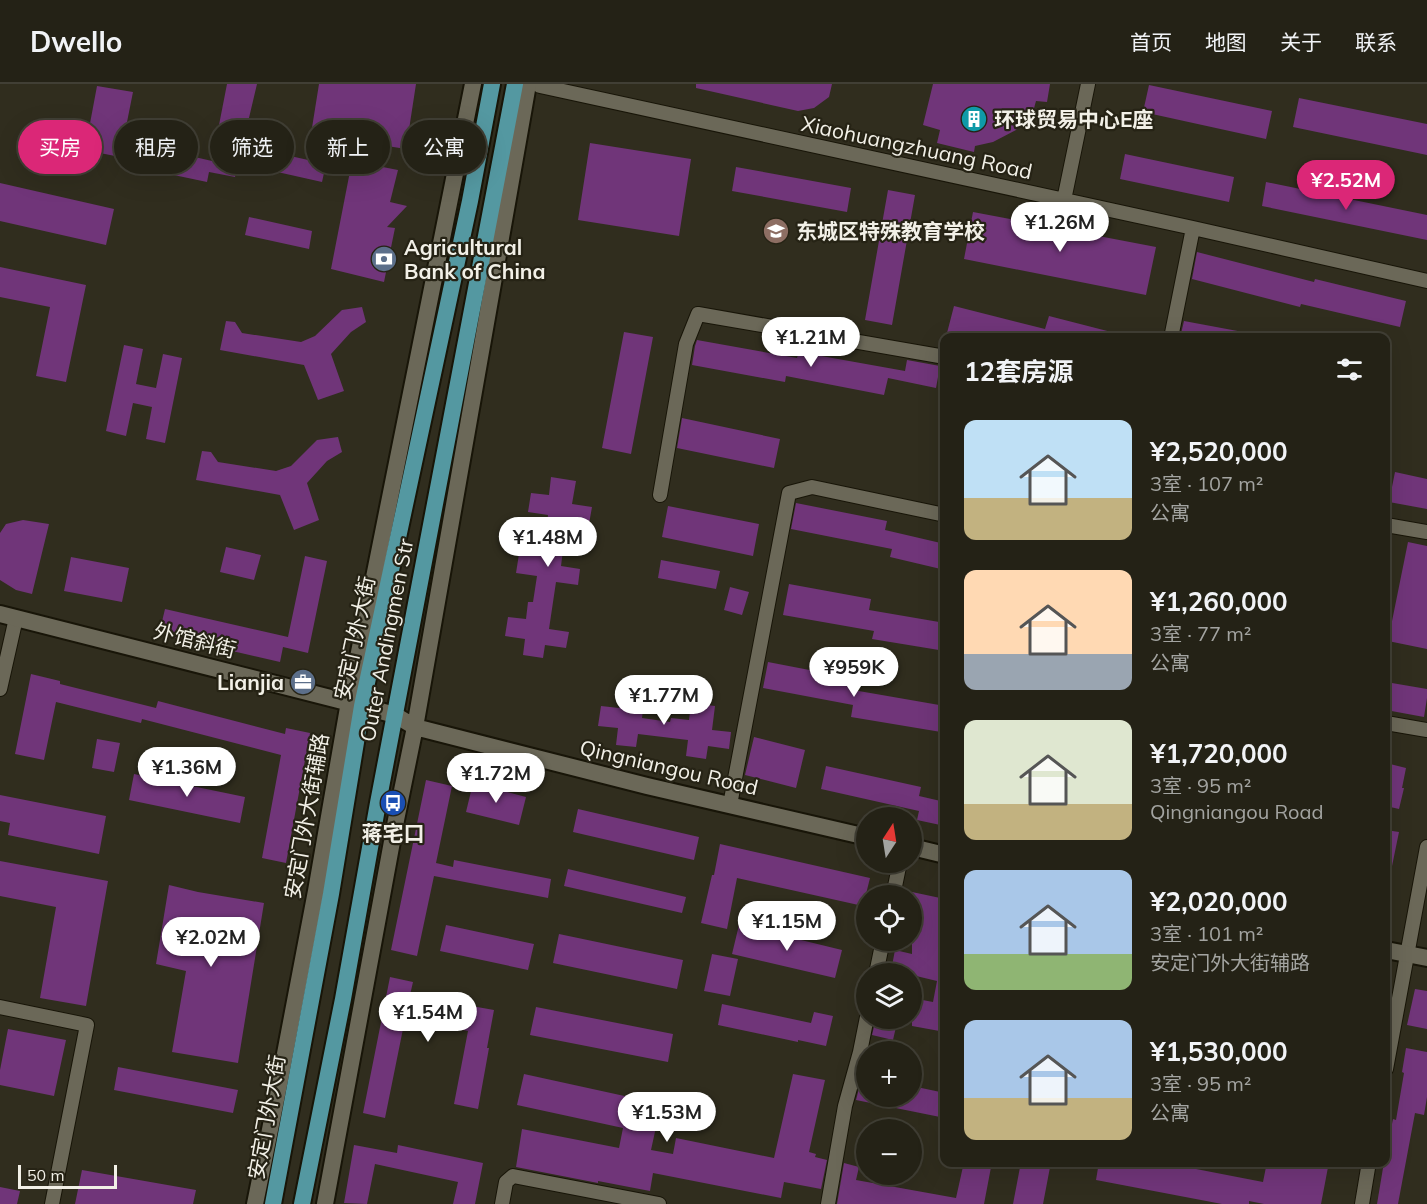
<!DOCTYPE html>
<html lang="zh">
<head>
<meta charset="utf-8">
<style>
  :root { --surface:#242216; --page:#2c2a1f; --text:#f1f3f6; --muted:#a3a4a1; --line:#413f35; --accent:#db2777 }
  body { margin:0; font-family:Mulish,"Noto Sans SC",sans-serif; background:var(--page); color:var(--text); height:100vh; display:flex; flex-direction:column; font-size:22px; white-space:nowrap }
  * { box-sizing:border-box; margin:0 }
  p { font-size:20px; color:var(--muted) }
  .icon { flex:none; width:33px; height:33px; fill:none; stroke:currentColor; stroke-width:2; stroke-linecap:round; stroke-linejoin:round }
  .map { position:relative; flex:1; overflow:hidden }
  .drawer { position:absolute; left:940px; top:249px; width:450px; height:834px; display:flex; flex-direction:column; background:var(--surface); border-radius:12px; box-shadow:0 6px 24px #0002,0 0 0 2px var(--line) }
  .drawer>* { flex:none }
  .guide { position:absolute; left:18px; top:36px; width:570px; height:54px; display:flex; gap:12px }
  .needle { width:39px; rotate:12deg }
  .buttons { position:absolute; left:856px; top:723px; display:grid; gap:12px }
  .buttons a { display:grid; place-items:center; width:66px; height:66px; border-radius:50%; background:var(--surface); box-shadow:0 6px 24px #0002,0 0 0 2px var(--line); font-size:30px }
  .scale { position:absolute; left:18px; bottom:15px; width:99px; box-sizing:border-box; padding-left:6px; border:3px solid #f2f0e7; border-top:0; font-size:16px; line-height:21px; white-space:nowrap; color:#f2f0e7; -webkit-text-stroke:4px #262315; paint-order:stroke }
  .price { position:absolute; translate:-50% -51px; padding:0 14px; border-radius:21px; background:#fff; color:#222; font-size:20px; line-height:39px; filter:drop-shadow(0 2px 3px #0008) }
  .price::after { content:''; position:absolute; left:50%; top:36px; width:18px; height:14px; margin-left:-9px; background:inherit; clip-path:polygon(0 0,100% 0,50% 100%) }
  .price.active { background:var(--accent); color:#fff }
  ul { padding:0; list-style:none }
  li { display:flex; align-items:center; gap:18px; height:150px; padding:0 24px }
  li span { display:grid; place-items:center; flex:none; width:168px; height:120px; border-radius:12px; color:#555 }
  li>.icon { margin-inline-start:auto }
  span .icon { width:72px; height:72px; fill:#fffc; stroke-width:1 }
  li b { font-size:26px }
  h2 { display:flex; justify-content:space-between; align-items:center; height:72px; padding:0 24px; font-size:26px }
  .chip { padding:0 21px; border-radius:27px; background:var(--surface); box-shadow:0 6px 24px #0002,0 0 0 2px var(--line); font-size:21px; line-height:54px }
  .chip.active { background:var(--accent); color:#fff }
  header { display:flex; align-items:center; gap:36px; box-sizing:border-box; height:84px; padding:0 30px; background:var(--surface); border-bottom:2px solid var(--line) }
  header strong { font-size:28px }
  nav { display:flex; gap:33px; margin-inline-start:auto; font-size:21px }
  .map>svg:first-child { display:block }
</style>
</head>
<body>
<header>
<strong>Dwello</strong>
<nav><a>首页</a><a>地图</a><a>关于</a><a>联系</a></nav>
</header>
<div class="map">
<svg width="1427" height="1120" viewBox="0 0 1427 1120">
  <rect width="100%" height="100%" fill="#302d1e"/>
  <path fill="#703579" d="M227 0H257L235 93 209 88 207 98 169 90 173 68 212 77Z
    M319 0H416L406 65 311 50Z
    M696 0H832L829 13 814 24 798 27 696 4Z
    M933 0H1050L1047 18 1036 17 1033 28 1027 29 1016 46 993 58 975 62 974 68 937 59 940 46 923 41Z
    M1149 1 1272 27 1266 55 1143 28Z
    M97 2 133 8 120 73 85 66Z
    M1299 14 1427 40V71L1293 43Z
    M590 59 691 75 679 152 578 136Z
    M268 67 326 80 322 98 264 85Z
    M1125 70 1234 93 1229 118 1120 95Z
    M352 77 398 86 390 118 407 122 387 143 395 144 384 198 331 185Z
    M736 83 851 104 847 128 732 107Z
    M1266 98 1427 131V156L1262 122Z
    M0 99 114 125 106 161 0 137Z
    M888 106 915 111 892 241 865 236Z
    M973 128 1156 163 1146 211 964 175Z
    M249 133 312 147 309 165 245 151Z
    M1197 168 1314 198 1315 195 1406 217 1400 243 1301 220 1300 223 1192 195Z
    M0 183 86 201 66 298 36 292 50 223 0 213Z
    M954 222 1045 245 1049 232 1119 250 1118 254H967L947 249Z
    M362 223 366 238 351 248 331 270 344 307 318 316 304 281 220 266 226 237 235 238 242 249 301 258 315 252 342 226Z
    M1184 237 1243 248 1242 254H1180Z
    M624 248 653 253 631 370 602 364Z
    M697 256 797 274 799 268 905 287 907 276 940 282 936 304 888 294 884 311 786 292 785 298 692 281 695 262Z
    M124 261 143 265 136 300 156 304 163 270 182 274 165 359 146 355 152 323 133 319 126 352 106 347Z
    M682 334 780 355 774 384 677 364Z
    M338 353 342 368 327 377 307 399 319 436 294 446 280 411 196 396 202 367 211 368 218 378 276 387 291 382 317 356Z
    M1395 388 1427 395V425L1389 418Z
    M551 393 576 397 572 420 592 423 589 440 568 436 565 450 561 482 580 485 578 501 556 498 549 545 569 548 566 564 545 561 543 574 523 571 525 555 505 552 508 533 526 535 528 518H533L537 492 516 489 519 470 537 472 540 455 545 456 548 431 528 428 531 409 549 411Z
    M796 419 887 437 885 446 945 460V486L890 473 892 465 791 445Z
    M668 422 759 440 753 472 662 453Z
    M23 436 49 440 32 510 16 506 0 496V449L6 440Z
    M1408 458 1427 462V565L1388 557Z
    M226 463 261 471 254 496 220 488Z
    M305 472 327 477 308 569 283 563 280 578 159 550 165 525 288 553Z
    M71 473 129 484 122 518 64 507Z
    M661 476 720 487 716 505 658 494Z
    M789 500 871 515 869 526 945 539V567L872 555 874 547 783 531Z
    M730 503 749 508 742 531 724 526Z
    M768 578 856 595 853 606 945 622 941 648 851 633 853 621 763 604Z
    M31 590 60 597V600L156 624 158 617 285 650 286 644 310 649 286 779 262 774 281 671 142 635 141 639 56 618 44 676 15 670Z
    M1386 598 1427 605V614L1424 633 1386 626Z
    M621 607 645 610 642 634 670 638 671 634 689 636 691 619 715 622 712 646 731 648 729 665 708 662 706 675 686 672 688 656 638 650 636 663 616 661 618 644 598 642 601 622 619 624Z
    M754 653 805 666 796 704 745 691Z
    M97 655 120 659 114 688 92 684Z
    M1386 679 1406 684 1402 704H1404L1399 725 1386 722Z
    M826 682 921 703 919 712 945 718V742L917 736 919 727 821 705Z
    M134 690 245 713 240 739 129 716Z
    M426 696 452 702 436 779 453 783 454 776 551 795 548 814 434 792 417 872 391 866Z
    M473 699 526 713 519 741 466 728Z
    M0 711 106 732 99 770 8 751 10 739 0 737Z
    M578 725 699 753 694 776 573 748Z
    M1386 746 1399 748 1391 787 1386 786Z
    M720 760 870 794 863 822 737 794 727 845 701 839 712 791H714Z
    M0 777 108 797 86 922 40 914 56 823 0 812Z
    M568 785 686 813 682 829 564 802Z
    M169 801 198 808 264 819 238 979 172 968 186 887 156 880Z
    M912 808 945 815V948L912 942V914L933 918 937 897 912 891V890H903L891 887 895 866 912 870Z
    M446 841 534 860 528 886 440 867Z
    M739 841 842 866 835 894 732 870Z
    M559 850 683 876 677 905 553 879Z
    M712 870 738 875 730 912 704 907Z
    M390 893 413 898 410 911 494 926 487 964H489L478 1025 454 1020 468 947 405 935 385 1034 363 1029Z
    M1415 905 1427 907V945L1407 941Z
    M722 920 811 939 814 928 833 932 826 962 798 956V958L718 941Z
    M536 923 673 950 668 978 530 951Z
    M876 934H898L893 956 872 951Z
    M8 945 66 956 54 1012 0 1001V986Z
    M1406 964 1427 968V1013L1424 1031 1415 1029 1398 1120H1377L1384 1078H1386V1070L1393 1035 1396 1036 1404 989 1402 988Z
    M118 983 238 1006 233 1029 114 1006Z
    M524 990 661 1020 651 1066 673 1070 676 1054 774 1074 793 990 825 996 809 1068 816 1070 815 1073 827 1076 821 1105 784 1098 781 1114 653 1089 650 1107 598 1097V1099L516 1083 522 1045 619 1064 623 1044 517 1021Z
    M862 993 867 994V1012H912V1002L945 1009V1034L856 1016Z
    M354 1061 397 1069 398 1061 483 1079 475 1120H453L458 1098 375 1080 367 1120 344 1119Z
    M964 1078H992L984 1120H837L844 1079 859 1083 856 1096 956 1114Z
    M1021 1078H1051L1043 1120H1013Z
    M1099 1078H1160L1263 1098 1267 1078H1329L1321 1120H1264L1249 1117V1120H1222L1096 1096Z
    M82 1086 196 1106 193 1120H75Z
    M0 1103 20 1107 17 1120H0Z"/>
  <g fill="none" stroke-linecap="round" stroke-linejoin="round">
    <g stroke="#181508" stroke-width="16">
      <path id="minor" d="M539 0 540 2 1193 144 1427 197
        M1064 116 1088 0
        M1171 254 1193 144
        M660 411 686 260 698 230 945 273
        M1386 441 1427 448
        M0 605 16 534
        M1386 639 1427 646
        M730 721 789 409 812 403 945 431
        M893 812 900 778
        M876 890 883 856
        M0 923 87 941 52 1120
        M1386 985 1427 763
        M502 1120 506 1098 513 1092 659 1120
        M828 1120 845 1022 860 968 867 933
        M1362 1120 1369 1078"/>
    </g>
    <g stroke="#181508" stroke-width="20">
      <path id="tertiary" d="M0 530 362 622 395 631 415 643 647 702 867 753
        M912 763 945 771
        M1386 866 1427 874
        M255 1120 280 996 316 807 349 618 473 0
        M325 1120 396 736 415 643 528 0"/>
    </g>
    <g stroke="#181508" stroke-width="20">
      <path id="primary" d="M273 1120 331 810 362 622 470 117 492 0
        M302 1120 343 915 378 719 515 0"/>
    </g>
    <use href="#minor" stroke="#6b6858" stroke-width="14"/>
    <use href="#tertiary" stroke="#6b6858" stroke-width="16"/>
    <use href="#primary" stroke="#5498a1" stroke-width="16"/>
  </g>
  <defs>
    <g id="building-disc" transform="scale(1.35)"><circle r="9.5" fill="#0f9aa8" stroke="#262315"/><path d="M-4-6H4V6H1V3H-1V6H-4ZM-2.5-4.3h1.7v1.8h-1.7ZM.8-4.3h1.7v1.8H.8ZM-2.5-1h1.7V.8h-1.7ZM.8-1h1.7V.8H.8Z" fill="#fff"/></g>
    <g id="school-disc" transform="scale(1.35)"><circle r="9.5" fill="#8d6e63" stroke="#262315"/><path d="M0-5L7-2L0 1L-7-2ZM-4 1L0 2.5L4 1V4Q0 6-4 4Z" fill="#fff"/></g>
    <g id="bank-disc" transform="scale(1.35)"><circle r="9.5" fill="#5c6f8a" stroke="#262315"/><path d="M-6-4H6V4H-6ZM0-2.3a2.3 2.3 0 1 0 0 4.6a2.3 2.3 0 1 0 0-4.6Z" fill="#fff"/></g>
    <g id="office-disc" transform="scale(1.35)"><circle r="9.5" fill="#5c6f8a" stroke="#262315"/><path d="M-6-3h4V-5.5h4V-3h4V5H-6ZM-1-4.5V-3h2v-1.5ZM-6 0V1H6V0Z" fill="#fff"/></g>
    <g id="bus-disc" transform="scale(1.35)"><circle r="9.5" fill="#1a4fb4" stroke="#262315"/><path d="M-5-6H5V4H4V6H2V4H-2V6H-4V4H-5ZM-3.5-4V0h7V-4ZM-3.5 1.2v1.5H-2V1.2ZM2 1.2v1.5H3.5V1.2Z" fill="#fff"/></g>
  </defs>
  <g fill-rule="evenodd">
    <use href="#building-disc" x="974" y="35"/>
    <use href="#school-disc" x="776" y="147"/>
    <use href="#bank-disc" x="384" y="175"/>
    <use href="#office-disc" x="303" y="598"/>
    <use href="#bus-disc" x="393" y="719"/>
  </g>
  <g text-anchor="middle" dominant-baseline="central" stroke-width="4.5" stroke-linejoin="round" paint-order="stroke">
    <g font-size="21" font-weight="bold" fill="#f2f0e7" stroke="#262315" text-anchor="start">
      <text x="994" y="35">环球贸易中心E座</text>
      <text x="796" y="147">东城区特殊教育学校</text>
      <text x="404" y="163">Agricultural<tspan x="404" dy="24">Bank of China</tspan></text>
      <text x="284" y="598" text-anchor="end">Lianjia</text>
      <text x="393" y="749" text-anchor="middle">蒋宅口</text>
    </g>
    <g font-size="21" fill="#f2f0e7" stroke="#262315">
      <text transform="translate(917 63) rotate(12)">Xiaohuangzhuang Road</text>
      <text transform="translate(354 554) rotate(-78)">安定门外大街</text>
      <text transform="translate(195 556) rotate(14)">外馆斜街</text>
      <text transform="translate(386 556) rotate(-79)">Outer Andingmen Str</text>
      <text transform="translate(669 683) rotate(13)">Qingniangou Road</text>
      <text transform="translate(306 732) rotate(-80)">安定门外大街辅路</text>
      <text transform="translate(266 1033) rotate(-80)">安定门外大街</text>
    </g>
  </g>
</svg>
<div class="buttons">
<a><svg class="needle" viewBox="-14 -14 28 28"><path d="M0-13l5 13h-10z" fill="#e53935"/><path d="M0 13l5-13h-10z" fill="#a3a4a1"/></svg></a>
<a><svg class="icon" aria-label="locate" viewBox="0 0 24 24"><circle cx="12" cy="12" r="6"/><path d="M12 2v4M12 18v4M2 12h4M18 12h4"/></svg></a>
<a><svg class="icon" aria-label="layers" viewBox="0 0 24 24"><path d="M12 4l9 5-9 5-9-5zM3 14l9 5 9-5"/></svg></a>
<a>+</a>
<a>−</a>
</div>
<div class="scale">50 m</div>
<b class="price active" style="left:1346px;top:127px">¥2.52M</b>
<b class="price" style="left:1060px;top:169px">¥1.26M</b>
<b class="price" style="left:811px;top:284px">¥1.21M</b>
<b class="price" style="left:548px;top:484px">¥1.48M</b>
<b class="price" style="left:854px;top:614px">¥959K</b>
<b class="price" style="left:664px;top:642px">¥1.77M</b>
<b class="price" style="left:187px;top:714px">¥1.36M</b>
<b class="price" style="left:496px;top:720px">¥1.72M</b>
<b class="price" style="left:787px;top:868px">¥1.15M</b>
<b class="price" style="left:211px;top:884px">¥2.02M</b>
<b class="price" style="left:428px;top:959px">¥1.54M</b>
<b class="price" style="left:667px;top:1059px">¥1.53M</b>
<div class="guide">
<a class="chip active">买房</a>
<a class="chip">租房</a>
<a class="chip">筛选</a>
<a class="chip">新上</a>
<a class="chip">公寓</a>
</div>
<section class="drawer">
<h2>12套房源<svg class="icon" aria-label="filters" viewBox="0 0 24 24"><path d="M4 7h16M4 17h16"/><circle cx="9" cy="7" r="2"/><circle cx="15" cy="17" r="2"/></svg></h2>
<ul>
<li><span style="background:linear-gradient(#bfe0f5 65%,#c2b280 0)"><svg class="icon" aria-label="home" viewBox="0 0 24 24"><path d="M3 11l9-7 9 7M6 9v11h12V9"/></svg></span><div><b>¥2,520,000</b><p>3室 · 107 m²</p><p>公寓</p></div></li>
<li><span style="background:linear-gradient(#ffd9b3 70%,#9aa5b1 0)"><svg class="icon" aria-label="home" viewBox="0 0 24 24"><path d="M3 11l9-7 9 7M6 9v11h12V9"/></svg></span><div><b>¥1,260,000</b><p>3室 · 77 m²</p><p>公寓</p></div></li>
<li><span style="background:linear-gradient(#dfe7d0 70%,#c2b280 0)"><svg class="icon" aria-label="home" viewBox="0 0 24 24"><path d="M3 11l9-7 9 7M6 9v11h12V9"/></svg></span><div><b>¥1,720,000</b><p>3室 · 95 m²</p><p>Qingniangou Road</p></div></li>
<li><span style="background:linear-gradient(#a9c7e8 70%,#8fb573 0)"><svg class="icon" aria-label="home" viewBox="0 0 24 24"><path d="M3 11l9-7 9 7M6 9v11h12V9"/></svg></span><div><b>¥2,020,000</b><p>3室 · 101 m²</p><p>安定门外大街辅路</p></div></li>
<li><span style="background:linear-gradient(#a9c7e8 65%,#c2b280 0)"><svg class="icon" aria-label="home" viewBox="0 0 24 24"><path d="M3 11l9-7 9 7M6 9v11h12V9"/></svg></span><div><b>¥1,530,000</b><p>3室 · 95 m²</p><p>公寓</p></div></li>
</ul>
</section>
</div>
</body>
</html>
